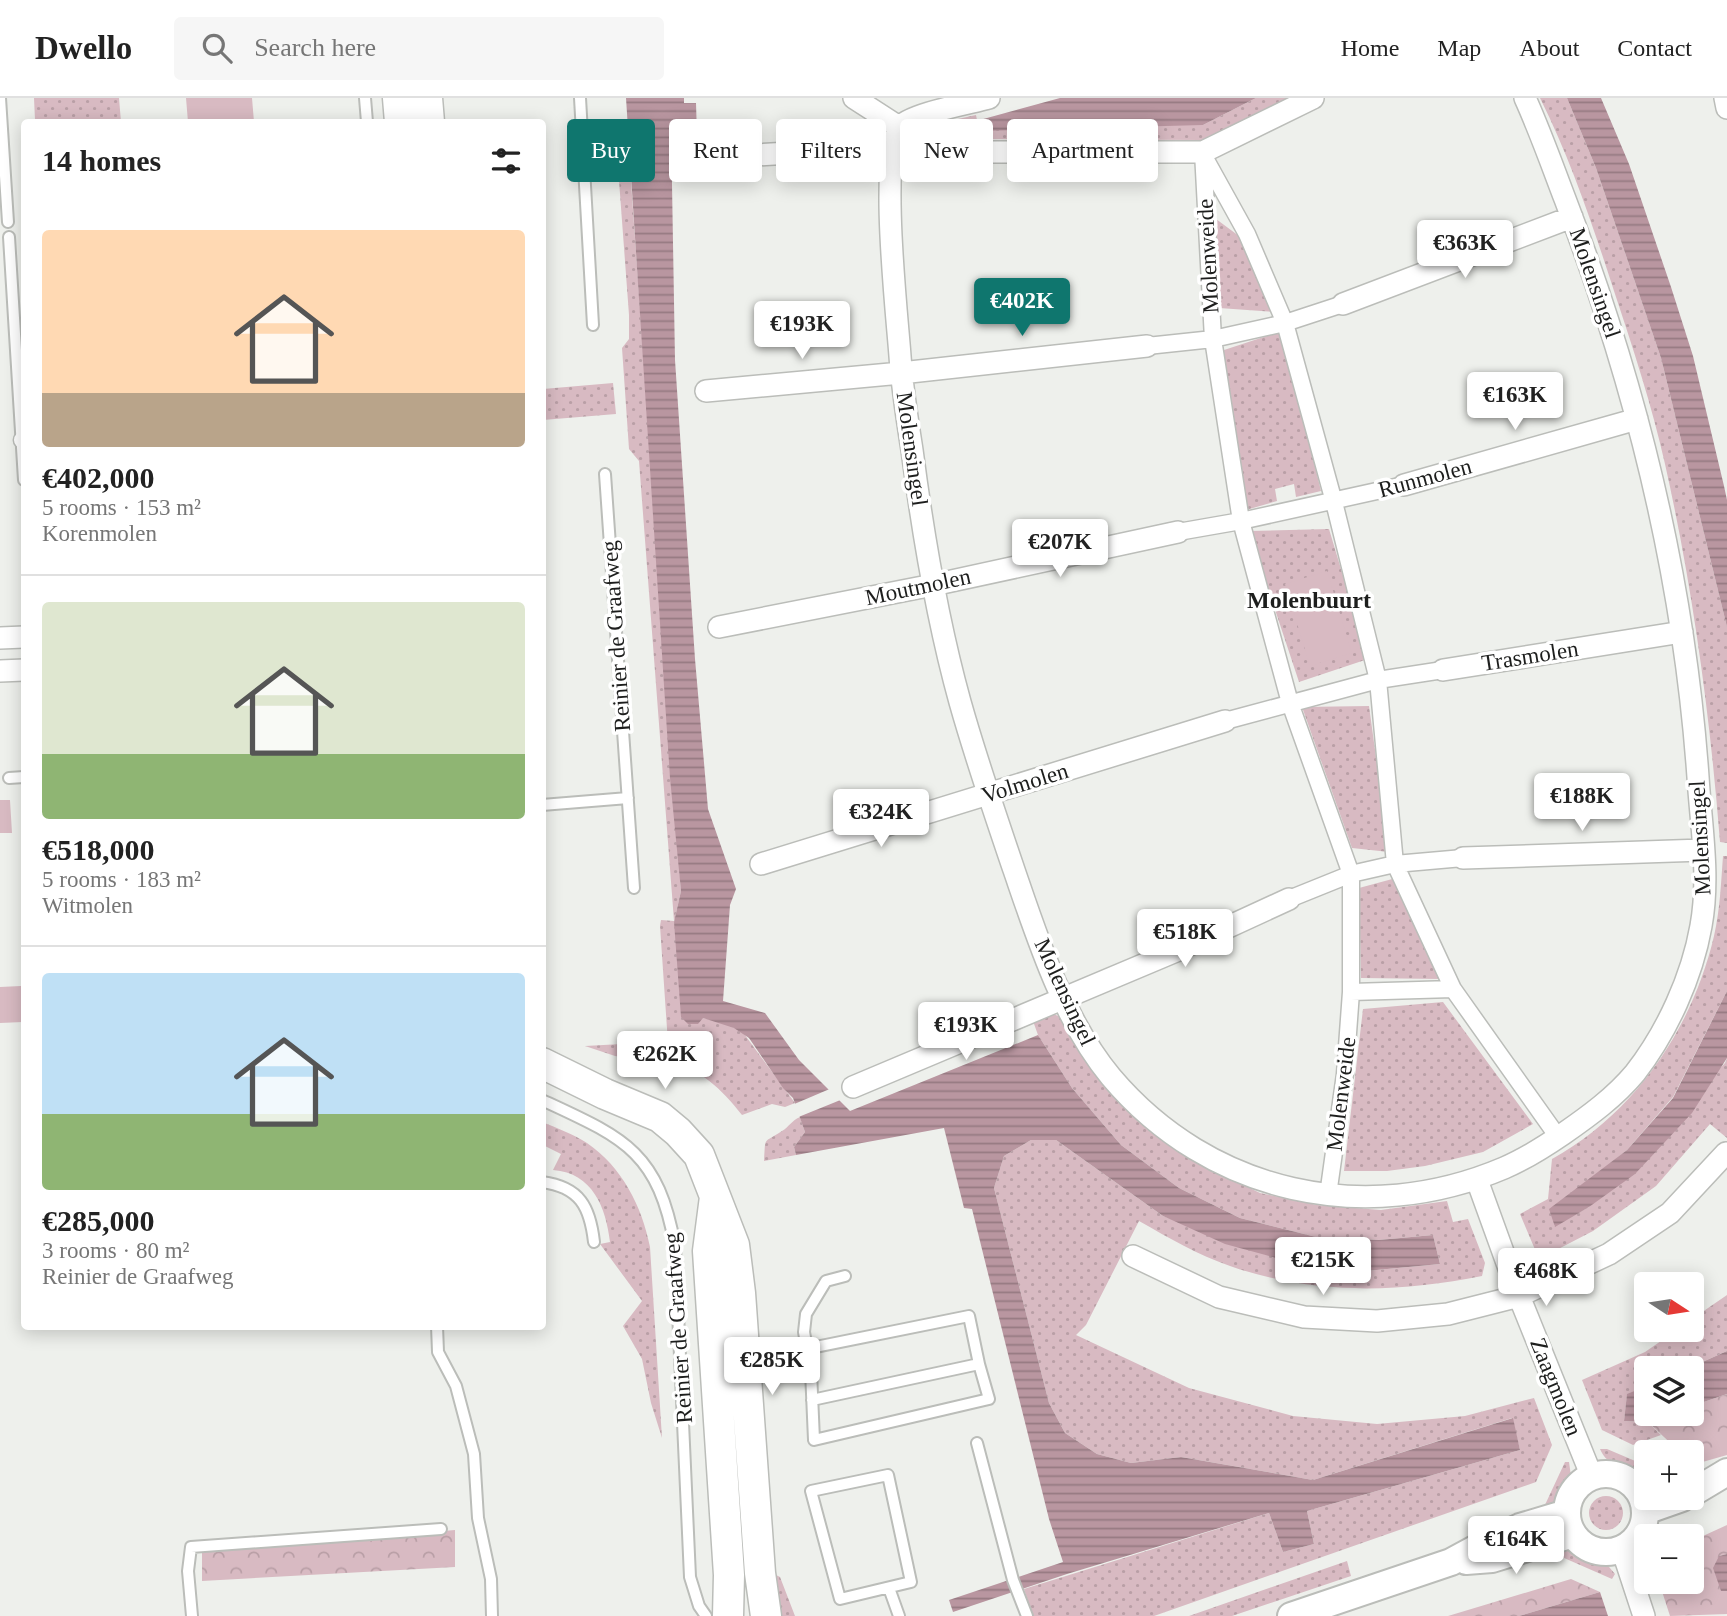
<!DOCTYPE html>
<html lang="en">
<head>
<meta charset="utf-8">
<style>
  :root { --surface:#fff; --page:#f6f6f6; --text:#222; --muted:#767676; --line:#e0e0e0; --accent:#0f766e }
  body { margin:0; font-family:Georgia,serif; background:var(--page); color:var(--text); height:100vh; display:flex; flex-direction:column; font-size:26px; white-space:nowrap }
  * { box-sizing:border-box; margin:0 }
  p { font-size:23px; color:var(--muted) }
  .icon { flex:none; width:38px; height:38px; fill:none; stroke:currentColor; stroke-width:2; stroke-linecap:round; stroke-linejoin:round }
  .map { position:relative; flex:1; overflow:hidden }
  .side { position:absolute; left:21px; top:21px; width:525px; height:1211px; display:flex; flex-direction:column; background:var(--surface); border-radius:7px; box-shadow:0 4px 18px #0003 }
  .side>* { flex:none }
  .guide { position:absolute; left:567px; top:21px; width:665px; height:63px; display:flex; gap:14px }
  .needle { width:46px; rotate:102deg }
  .fabs { position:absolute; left:1634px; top:1174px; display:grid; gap:14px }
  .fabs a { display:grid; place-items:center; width:70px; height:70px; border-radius:7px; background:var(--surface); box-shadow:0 4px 18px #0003; font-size:35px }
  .price { position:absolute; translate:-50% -60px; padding:0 16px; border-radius:7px; background:#fff; color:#222; font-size:23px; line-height:46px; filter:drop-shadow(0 2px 4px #0008) }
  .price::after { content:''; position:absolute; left:50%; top:42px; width:21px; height:16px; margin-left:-10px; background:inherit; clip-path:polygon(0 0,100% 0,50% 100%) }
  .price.on { background:var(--accent); color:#fff }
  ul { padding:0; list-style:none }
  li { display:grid; align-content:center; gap:14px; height:371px; padding:0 21px }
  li+li { border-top:2px solid var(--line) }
  li span { display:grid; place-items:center; height:217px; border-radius:7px; color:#555 }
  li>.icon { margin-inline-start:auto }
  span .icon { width:126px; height:126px; fill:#fffc; stroke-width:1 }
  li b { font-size:30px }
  h2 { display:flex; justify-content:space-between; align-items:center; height:84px; padding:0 21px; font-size:30px }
  .tag { padding:0 24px; border-radius:7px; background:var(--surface); box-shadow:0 4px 18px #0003; font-size:24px; line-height:63px }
  .tag.on { background:var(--accent); color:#fff }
  header { display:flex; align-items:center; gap:42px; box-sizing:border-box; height:98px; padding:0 35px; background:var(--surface); border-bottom:2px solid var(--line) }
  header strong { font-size:33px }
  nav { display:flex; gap:38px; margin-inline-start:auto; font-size:24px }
  .search { width:490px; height:63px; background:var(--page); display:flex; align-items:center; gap:18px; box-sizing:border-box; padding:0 24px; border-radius:7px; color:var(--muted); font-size:26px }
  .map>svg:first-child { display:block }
</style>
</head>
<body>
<header>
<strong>Dwello</strong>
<div class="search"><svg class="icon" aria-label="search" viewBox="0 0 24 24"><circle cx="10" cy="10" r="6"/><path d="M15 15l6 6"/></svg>Search here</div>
<nav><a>Home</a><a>Map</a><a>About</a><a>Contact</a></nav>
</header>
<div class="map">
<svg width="1727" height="1518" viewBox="0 0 1727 1518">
  <defs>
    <pattern id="grass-dots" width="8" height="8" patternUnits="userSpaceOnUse" patternTransform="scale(1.75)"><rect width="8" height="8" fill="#d8bac2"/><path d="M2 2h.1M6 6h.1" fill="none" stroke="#b99fa6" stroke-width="1.8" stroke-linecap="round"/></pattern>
    <pattern id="forest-crowns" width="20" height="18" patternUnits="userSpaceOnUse" patternTransform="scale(1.75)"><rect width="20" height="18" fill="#d8bac2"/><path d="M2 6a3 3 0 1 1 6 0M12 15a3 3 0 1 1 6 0" fill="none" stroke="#b99fa6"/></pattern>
    <pattern id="water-rules" width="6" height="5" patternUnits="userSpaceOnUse" patternTransform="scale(1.75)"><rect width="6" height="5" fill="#b996a0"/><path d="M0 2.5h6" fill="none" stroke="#967a82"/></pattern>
  </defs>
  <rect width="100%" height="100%" fill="#eef0ec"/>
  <path fill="url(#grass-dots)" d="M34 0H119L121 24H80V21L43 24 35 22Z
    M1256 0H1291L1204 42 957 41 958 21 976 17 978 27H1203Z
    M1540 0H1567L1596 70 1661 260 1727 529V745L1720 744C1710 617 1693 491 1665 366 1652 308 1633 250 1614 193 1593 128 1571 62 1540 0Z
    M618 69H630L681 793 674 824 703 920 721 924 742 933 795 1005 785 1009 772 1006 742 1017C720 989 702 974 669 960L660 828 661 822 674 823 639 363 629 351 622 250 629 241V217Z
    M1212 118 1243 141 1275 214 1219 210Z
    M1282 233 1321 393 1296 399 1294 386 1275 391 1277 403 1246 412 1221 253Z
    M613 285 616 316 543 322V291Z
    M1329 431 1368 561 1299 584 1249 433Z
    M1369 608 1389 754 1352 750 1302 609Z
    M1723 758H1727V893L1673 999 1627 1052 1591 1081 1554 1128 1589 1109 1725 965 1727 960V1040L1710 1026 1656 1088 1593 1133 1539 1161 1520 1116 1548 1101 1552 1061C1635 1015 1692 931 1714 838 1720 812 1721 785 1723 758Z
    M1396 780 1441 881 1361 880 1359 790Z
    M1443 904 1533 1026 1483 1054 1425 1068 1387 1073H1344L1363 911Z
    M1051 915 1063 920 1149 1030 1204 1068 1260 1095 1317 1107 1381 1112 1447 1103 1453 1124 1468 1121 1485 1165 1482 1178C1397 1195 1313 1197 1230 1168 1198 1157 1169 1140 1139 1123L1086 1227 1076 1237 1189 1290 1293 1318 1377 1326 1465 1318 1534 1300 1552 1347 1536 1384 1154 1518H1033L1024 1491 1269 1415 1283 1454 1314 1446 1307 1413 1520 1352 1512 1320 1313 1382 1181 1359 1131 1365 1097 1356 1065 1335 1049 1305 994 1090 1004 1058 1031 1042H1056L1163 1118 1291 1164 1366 1173 1440 1166 1433 1137 1379 1142 1320 1140 1240 1120 1179 1090 1121 1047 1072 990 1038 937 1033 923Z
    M658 944 659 965 615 958 585 948Z
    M800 1019 805 1034 794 1049 796 1057 764 1063C766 1038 762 1046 782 1033 789 1029 791 1023 800 1019Z
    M542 1024C557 1030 573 1036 587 1045 622 1069 642 1108 650 1149L662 1340 651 1305 642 1261 623 1228 642 1203 600 1146 610 1144C606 1110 593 1075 553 1072L561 1056 543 1047Z
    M1727 1197V1253L1689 1270H1647V1288L1627 1297 1624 1323 1648 1324 1661 1337 1633 1347 1602 1332 1582 1282 1645 1254 1677 1232H1692V1221Z
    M1600 1351H1607L1647 1368V1379L1642 1380C1637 1377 1633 1372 1628 1369 1614 1363 1607 1367 1600 1351Z
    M1565 1364H1569L1571 1378 1555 1409H1544Z
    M1589 1415a17 17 0 1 1 34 0a17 17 0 1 1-34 0Z
    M1571 1450 1587 1461 1604 1463 1615 1476 1612 1481 1555 1456 1551 1451Z
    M1347 1463 1351 1478 1232 1518H1189Z
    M776 1477 780 1479 795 1518H776L766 1478Z"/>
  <path fill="url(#forest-crowns)" d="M1727 1296V1357L1692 1367V1354H1680L1648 1324 1670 1316H1692V1308Z
    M1727 1427V1456L1719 1458 1721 1493H1727V1516L1670 1518 1659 1484H1692V1443Z
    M455 1432V1469L202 1483V1453Z
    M1571 1481 1600 1494 1519 1518H1448Z"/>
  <path fill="#d8bac2" d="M186 0H252L254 24H188Z
    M1327 473 1352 555 1310 568 1285 486Z
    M0 702H10L12 735H0Z
    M21 888 23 924 0 925V889Z"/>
  <path fill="url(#water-rules)" d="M626 0H684V5H696L697 37 685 38V26L671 27 675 262 695 561 708 711 736 791 730 807 723 903 765 915 799 962 850 1013 1038 937 1072 990 1121 1047 1179 1090 1240 1120 1320 1140 1379 1142 1433 1137 1440 1166 1366 1173 1291 1164 1225 1146 1163 1118 1056 1042H1031L1004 1058 994 1090 1049 1305 1065 1335 1097 1356 1131 1365 1181 1359 1313 1382 1513 1320 1520 1352 1307 1413 1314 1446 1283 1454 1269 1415 1067 1476 953 1514 949 1502 1063 1464 1049 1421 972 1111 964 1110 944 1030 796 1057 794 1049 805 1034 793 1000 783 990 749 940 734 930 703 920 698 926H688L681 919 674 824 681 793 670 680Z
    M1060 0H1256L1203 27 980 33 976 23Z
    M1567 0H1601L1629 66 1671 189 1693 258 1724 388 1727 402V529L1661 260 1596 70Z
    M1727 893V960L1692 1015 1635 1076 1589 1109 1555 1129 1549 1111 1627 1052 1673 1000Z
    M1727 1253V1296L1692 1308V1270H1689Z
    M1647 1288V1316H1670L1648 1324 1624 1323 1627 1296Z
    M1727 1456V1493H1721L1713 1470 1719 1458Z
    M1600 1494 1608 1518H1519Z"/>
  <path fill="#eef0ec" d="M832 990 843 1001 796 1020 792 1007Z"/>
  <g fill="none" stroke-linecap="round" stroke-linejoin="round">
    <g stroke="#bbbdb9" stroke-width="14">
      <path id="service" d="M0 0 8 124
        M365 0 367 24
        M580 0 593 227
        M9 139 24 382
        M605 376 634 790
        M9 680 24 679
        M542 707 628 700
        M542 1002C624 1040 658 1053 675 1148L690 1479 699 1508 706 1518
        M542 1084C580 1089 590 1109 594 1144
        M437 1228 438 1254 456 1288 474 1356 478 1420 491 1481 492 1518
        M746 1263 969 1218 979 1266
        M812 1302 979 1266 989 1301 814 1342 811 1273 804 1234 806 1216 826 1183 845 1178
        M977 1345 1013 1482 1027 1518
        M888 1377 911 1484 840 1501 811 1393Z
        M889 1490 899 1518
        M192 1518 188 1473 191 1449 441 1431"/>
    </g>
    <g stroke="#bbbdb9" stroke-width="19">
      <path id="pedestrian" d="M1203 54 1213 241 1241 423 1290 605 1351 776V894L1345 976 1328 1097
        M1206 62 1247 136 1285 225 1334 404 1378 582 1395 766 1453 891 1558 1039
        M1147 248 1213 241 1285 225 1343 206
        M22 342H24
        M1178 434 1241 423 1404 387
        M1225 623 1378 582 1443 572
        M1289 801 1351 776 1395 766 1463 760
        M1351 894 1453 891"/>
    </g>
    <g stroke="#bbbdb9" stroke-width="24">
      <path id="minor" d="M854 0 899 29
        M989 0C972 5 909 16 900 29 879 57 897 216 900 258 902 289 907 320 912 352 923 437 937 521 960 604 976 661 995 716 1014 772 1038 842 1063 921 1111 979 1210 1096 1365 1129 1504 1070 1525 1061 1544 1049 1563 1036 1589 1018 1615 999 1635 975 1667 934 1692 879 1701 828 1710 779 1701 728 1698 679 1684 481 1636 286 1565 101 1552 67 1540 33 1525 0
        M1725 0 1727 10
        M704 60 893 49 929 54H1203L1313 0
        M1343 206 1572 119
        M706 293 901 275 1147 248
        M1404 387 1637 321
        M719 529 933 487 1178 434
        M0 540 24 539
        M1443 572 1682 534
        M0 573 24 572
        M1463 760 1703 752
        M761 766 1225 623
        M853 989 1176 853 1289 801
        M1477 1082 1519 1198 1592 1379
        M1133 1158 1219 1199 1304 1219 1377 1223 1448 1216 1519 1198 1609 1156 1670 1115 1726 1055
        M1622 1451 1644 1518"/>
    </g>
    <g stroke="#bbbdb9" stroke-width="30">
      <path id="tertiary" d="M1567 1415a39 39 0 1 1 78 0a39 39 0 1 1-78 0Z
        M1692 1395 1727 1374
        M1645 1413 1682 1400
        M1466 1463 1492 1461 1573 1436
        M1291 1518 1451 1464 1488 1444 1520 1429 1567 1415"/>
    </g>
    <g stroke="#bbbdb9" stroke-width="33">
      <path id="secondary" d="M398 0 400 24
        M427 0 429 24
        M542 965 605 996 660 1019 678 1034 699 1057 734 1147 740 1195 760 1475 766 1518
        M715 1099 708 1153 729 1477 728 1518"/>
    </g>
    <use href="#service" stroke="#fff" stroke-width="10"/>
    <use href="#pedestrian" stroke="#fff" stroke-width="16"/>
    <use href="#minor" stroke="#fff" stroke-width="21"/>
    <use href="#tertiary" stroke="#fff" stroke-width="26"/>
    <use href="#secondary" stroke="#fff" stroke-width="30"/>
  </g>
  <g text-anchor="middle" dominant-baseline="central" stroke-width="7" stroke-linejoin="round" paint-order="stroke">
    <g font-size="23" fill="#1d1e1d" stroke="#fff">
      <text transform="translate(1208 158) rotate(-93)">Molenweide</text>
      <text transform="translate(1595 185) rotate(71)">Molensingel</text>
      <text transform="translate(912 351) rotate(82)">Molensingel</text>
      <text transform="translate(1425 380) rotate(-15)">Runmolen</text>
      <text transform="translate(918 489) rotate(-12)">Moutmolen</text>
      <text transform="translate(616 538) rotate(-94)">Reinier de Graafweg</text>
      <text transform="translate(1530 558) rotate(-9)">Trasmolen</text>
      <text transform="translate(1025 685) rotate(-17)">Volmolen</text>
      <text transform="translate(1700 740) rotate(-93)">Molensingel</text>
      <text transform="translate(1065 894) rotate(65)">Molensingel</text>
      <text transform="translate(1341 996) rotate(-83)">Molenweide</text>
      <text transform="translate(678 1230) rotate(-94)">Reinier de Graafweg</text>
      <text transform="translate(1556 1289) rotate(68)">Zaagmolen</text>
    </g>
    <g font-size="24" font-weight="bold" fill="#1d1e1d" stroke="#fff">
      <text x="1309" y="502">Molenbuurt</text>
    </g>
  </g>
</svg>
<div class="fabs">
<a><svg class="needle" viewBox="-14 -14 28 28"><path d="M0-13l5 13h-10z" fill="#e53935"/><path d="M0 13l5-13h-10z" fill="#767676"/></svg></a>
<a><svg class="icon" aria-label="layers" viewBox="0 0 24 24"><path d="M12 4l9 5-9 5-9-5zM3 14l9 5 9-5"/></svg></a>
<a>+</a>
<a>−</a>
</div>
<b class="price" style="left:1465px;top:182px">€363K</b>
<b class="price on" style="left:1022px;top:240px">€402K</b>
<b class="price" style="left:802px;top:263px">€193K</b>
<b class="price" style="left:1515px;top:334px">€163K</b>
<b class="price" style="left:1060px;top:481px">€207K</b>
<b class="price" style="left:1582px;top:735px">€188K</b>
<b class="price" style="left:881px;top:751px">€324K</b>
<b class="price" style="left:1185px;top:871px">€518K</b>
<b class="price" style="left:966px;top:964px">€193K</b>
<b class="price" style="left:665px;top:993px">€262K</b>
<b class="price" style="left:1323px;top:1199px">€215K</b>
<b class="price" style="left:1546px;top:1210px">€468K</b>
<b class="price" style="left:772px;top:1299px">€285K</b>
<b class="price" style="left:1516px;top:1478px">€164K</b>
<div class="guide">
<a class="tag on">Buy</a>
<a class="tag">Rent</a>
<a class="tag">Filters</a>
<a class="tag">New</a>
<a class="tag">Apartment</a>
</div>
<section class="side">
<h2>14 homes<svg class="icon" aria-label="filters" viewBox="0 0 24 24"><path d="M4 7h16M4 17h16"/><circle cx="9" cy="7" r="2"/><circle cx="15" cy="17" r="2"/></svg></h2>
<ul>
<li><span style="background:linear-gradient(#ffd9b3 75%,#b9a48a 0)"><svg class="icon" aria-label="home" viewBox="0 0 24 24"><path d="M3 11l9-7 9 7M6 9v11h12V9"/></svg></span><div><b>€402,000</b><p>5 rooms · 153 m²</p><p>Korenmolen</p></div></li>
<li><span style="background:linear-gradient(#dfe7d0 70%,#8fb573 0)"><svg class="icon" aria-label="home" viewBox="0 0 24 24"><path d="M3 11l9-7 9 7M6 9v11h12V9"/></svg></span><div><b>€518,000</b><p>5 rooms · 183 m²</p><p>Witmolen</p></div></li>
<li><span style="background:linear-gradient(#bfe0f5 65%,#8fb573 0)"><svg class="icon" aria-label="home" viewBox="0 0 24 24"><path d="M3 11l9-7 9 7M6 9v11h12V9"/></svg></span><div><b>€285,000</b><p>3 rooms · 80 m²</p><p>Reinier de Graafweg</p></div></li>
</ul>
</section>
</div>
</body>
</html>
